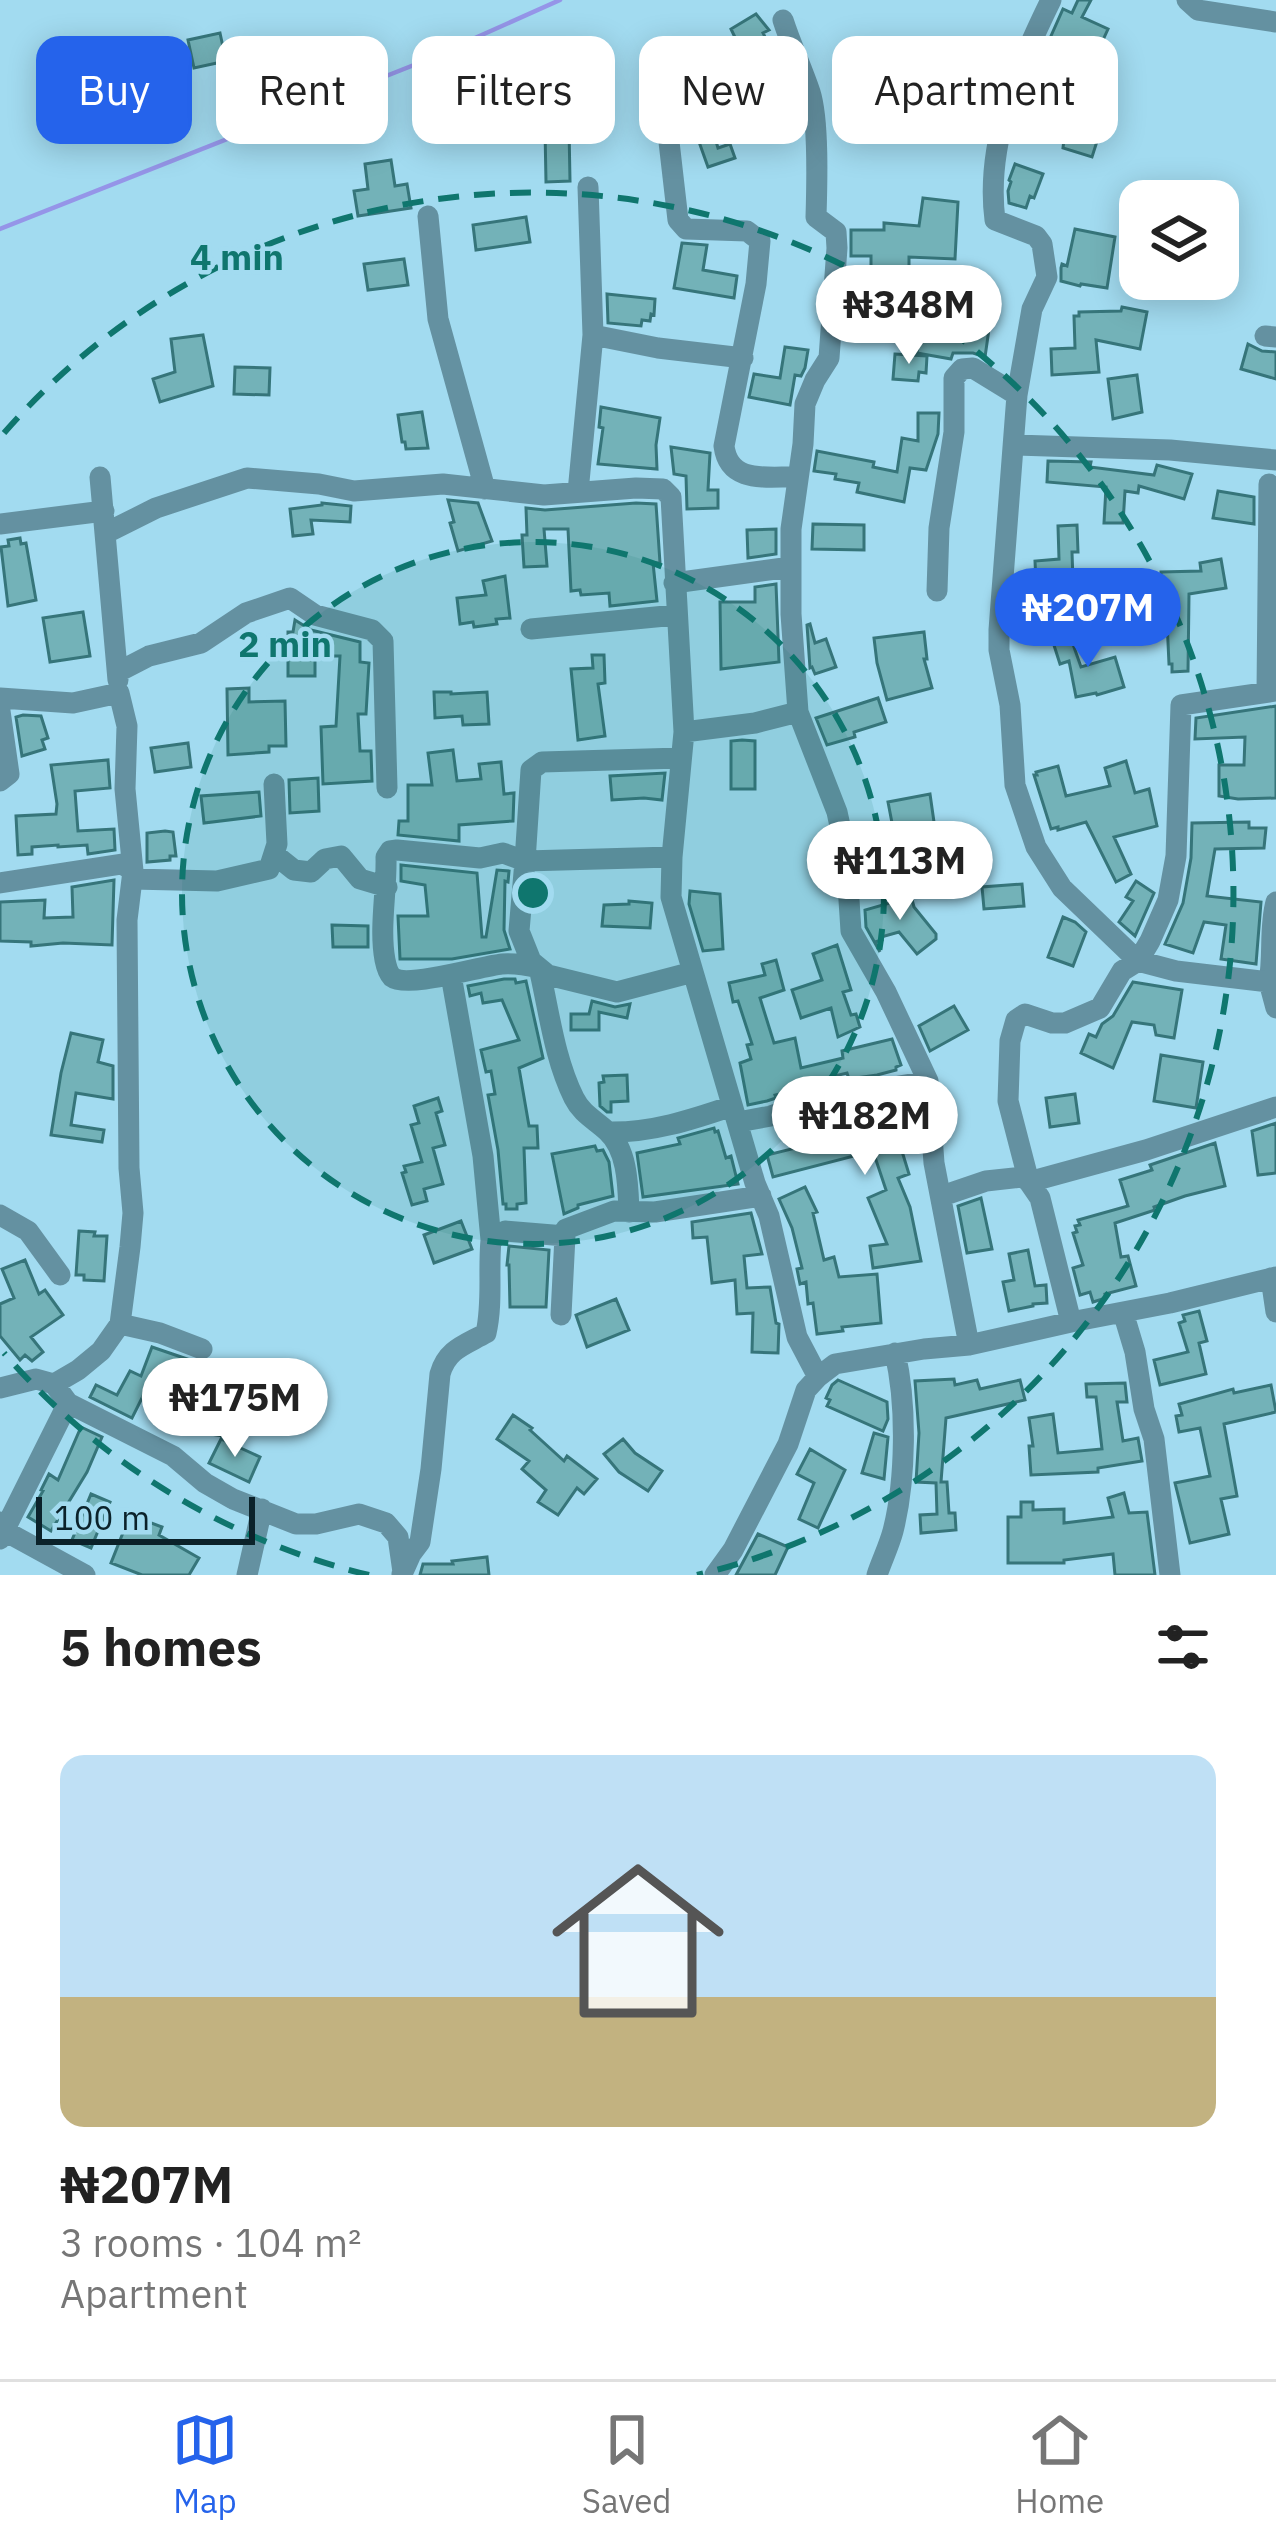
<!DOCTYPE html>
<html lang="en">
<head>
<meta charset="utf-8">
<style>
  :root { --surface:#fff; --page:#f2f2f2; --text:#222; --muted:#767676; --line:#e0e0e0; --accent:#2563eb }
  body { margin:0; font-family:"IBM Plex Sans",sans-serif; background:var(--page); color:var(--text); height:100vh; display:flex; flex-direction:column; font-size:45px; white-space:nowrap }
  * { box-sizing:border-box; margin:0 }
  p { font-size:39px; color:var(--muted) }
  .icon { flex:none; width:66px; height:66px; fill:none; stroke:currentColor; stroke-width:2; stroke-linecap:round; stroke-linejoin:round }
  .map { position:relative; height:1575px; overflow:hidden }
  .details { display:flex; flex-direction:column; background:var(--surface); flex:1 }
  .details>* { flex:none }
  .top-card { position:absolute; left:36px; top:36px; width:1206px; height:108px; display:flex; gap:24px }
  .fabs { position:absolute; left:1119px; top:180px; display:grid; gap:24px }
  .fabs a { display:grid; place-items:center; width:120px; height:120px; border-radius:24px; background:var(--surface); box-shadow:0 6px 30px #0003; font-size:60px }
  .scale { position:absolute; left:36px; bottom:30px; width:219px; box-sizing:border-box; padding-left:12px; border:6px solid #0b222a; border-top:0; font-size:33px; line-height:42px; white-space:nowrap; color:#0b222a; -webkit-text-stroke:9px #a2dbf0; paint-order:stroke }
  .price { position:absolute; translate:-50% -102px; padding:0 27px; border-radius:42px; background:#fff; color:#222; font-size:39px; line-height:78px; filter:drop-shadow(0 3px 6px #0008) }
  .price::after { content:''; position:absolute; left:50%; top:72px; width:36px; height:27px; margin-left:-18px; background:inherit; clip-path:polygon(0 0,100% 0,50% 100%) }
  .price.on { background:var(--accent); color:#fff }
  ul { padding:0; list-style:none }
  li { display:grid; align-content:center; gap:24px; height:636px; padding:0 60px }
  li+li { border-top:3px solid var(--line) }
  li span { display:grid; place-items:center; height:372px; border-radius:24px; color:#555 }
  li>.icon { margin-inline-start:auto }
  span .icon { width:216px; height:216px; fill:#fffc; stroke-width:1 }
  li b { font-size:51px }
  h2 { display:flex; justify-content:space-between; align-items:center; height:144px; padding:0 60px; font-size:51px }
  .tag { padding:0 42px; border-radius:24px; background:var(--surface); box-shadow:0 6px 30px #0003; font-size:42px; line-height:108px }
  .tag.on { background:var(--accent); color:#fff }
  .tabs { display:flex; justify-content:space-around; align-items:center; height:168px; border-top:3px solid var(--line); background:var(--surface); font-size:33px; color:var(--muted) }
  .tabs a { display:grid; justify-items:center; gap:6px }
  .tabs .on { color:var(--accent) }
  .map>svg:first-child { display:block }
</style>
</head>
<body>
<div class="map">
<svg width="1276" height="1575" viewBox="0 0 1276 1575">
  <rect width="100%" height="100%" fill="#a2dbf0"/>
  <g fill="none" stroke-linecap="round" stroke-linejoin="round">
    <path stroke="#9595e8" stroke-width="4.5" d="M0 229 419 63 560 0"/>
  </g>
  <path fill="#73b2b8" stroke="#36757a" stroke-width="3" d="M1078 0H1091L1082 17 1108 29 1097 53 1081 46 1080 49 1051 36 1063 9 1072 13Z
    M756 14 769 30 763 33 780 67 784 66 800 124 780 129 761 67 751 71 731 29Z
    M220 33 226 61 194 68 188 40Z
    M694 41 699 71 726 63 734 92 704 100 718 148 730 144 735 158 708 167 698 139 688 142 681 119 689 117 678 79 682 78 676 44Z
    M936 47 975 56 967 90 986 95 978 122 950 115 956 95 915 89 916 125 894 126 893 98H888V77L929 76Z
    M1072 124 1100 132 1092 157 1063 148 1065 131 1069 133Z
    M569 128 570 181 546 182 545 129Z
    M391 160 395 186 407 184 411 208 358 216 354 191 368 189 365 164Z
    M1015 164 1043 174 1034 198 1030 196 1026 208 1009 203 1008 191 1011 182 1009 180Z
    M923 198 958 202 955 259 909 257V270H871V256H851V230H884V223L919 226Z
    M526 217 530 242 476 250 473 225Z
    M1075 229 1115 237 1107 288 1081 284 1080 286 1061 281V268L1062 264 1067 266Z
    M682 243 707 245 703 270 737 276 734 298 674 288Z
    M404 259 408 285 368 290 364 264Z
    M607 294 655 299 654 315 651 314 650 321 642 320 641 326 608 323Z
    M969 298 993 301 985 357 973 353H953L951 359 917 353 920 328 964 333Z
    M1122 307 1147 312 1140 349 1096 340 1099 372 1052 375 1051 349 1075 348 1074 316H1079V312L1121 311Z
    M203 335 213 386 160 402 153 379 175 372 171 339Z
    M1248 344 1262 351 1276 352V379L1241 369Z
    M785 347 808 350 805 368 801 376 795 375 790 405 749 397 754 374 780 378Z
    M895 354 927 356 926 373 919 372 918 381 893 379Z
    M235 367 270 368 269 395 234 394Z
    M1137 375 1142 412 1113 419 1108 379Z
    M601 407 660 418 656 445 657 469 598 464 603 428 599 427Z
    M422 412 428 448 406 449 405 442H402L398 415Z
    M918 413H939L938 434 926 470 910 468 904 502 857 492 859 483 835 479 836 474 814 471 817 451 874 462 873 467 897 472 902 438 918 441Z
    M671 447 710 453 708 490H718V508L687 509 686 476 674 474Z
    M1048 461 1091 462 1090 467 1154 475 1157 465 1192 474 1184 499 1139 486 1138 493 1125 491 1123 523H1104L1106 487 1047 482Z
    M1218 491 1254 497V524L1213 518Z
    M448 500 478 503 492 541 458 551 450 523 454 522Z
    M322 503 351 506 350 522 311 520 313 534 293 536 290 509 322 505Z
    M636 503 656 504 660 563H653L657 601 610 606 609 593 581 595 580 590 571 591 568 529H544L547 566 524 567 522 535H527L526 508 545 510Z
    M813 524 864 525V550L812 549Z
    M1077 525 1078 552H1072L1073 581 1036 582 1035 561 1059 559 1058 526Z
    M776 529V554L748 558 747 530Z
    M20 538 21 544 26 543 36 600 8 606 1 547 9 546 8 540Z
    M1221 559 1226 588 1189 594 1188 671 1172 672V664H1169L1166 599H1161V572L1201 571 1200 563Z
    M505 576 510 618 496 619 497 624 474 627 473 622 460 624 457 598 486 595 483 581Z
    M776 584 779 662 721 669 720 602H755V587Z
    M83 612 90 656 50 662 43 618Z
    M295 620 311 630 360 642V662L369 663 366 714H358L360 751H371L372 781 323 784 321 727 336 726 340 656H315V676H288V632H293Z
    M810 624 815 643 826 639 836 667 815 674 812 667 810 668 807 625Z
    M924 632 927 659H924L932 688 887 700 877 663 874 638Z
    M1069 633 1081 667 1115 657 1124 687 1097 695 1096 693 1076 697 1069 661 1060 664 1052 639Z
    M592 655H604L605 683 598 684 605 736 578 740 571 669 593 668Z
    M249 688V702L285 701 286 746H269V752L228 755 227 689Z
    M434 692H451V694L487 692 489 724 463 725 462 716 435 718Z
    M878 698 886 722 854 732 855 737 827 745 816 718Z
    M1276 706V798L1238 799 1219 796V765H1244L1245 737 1195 739 1196 718Z
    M23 715 41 716 48 738 42 740 45 749 22 756 16 717Z
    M742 740 755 741V789H731V741Z
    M188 743 191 767 155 772 151 748Z
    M453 750 457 781 481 779 479 764 501 762 504 794 514 793 513 821 459 825V841L398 835 399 821H408V785H432L428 753Z
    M108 760 110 788 75 791 78 831 114 829 115 850 88 854 87 845 58 847V845L32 847V854L18 855 16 816 56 814 57 804 51 765Z
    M1126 761 1135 793 1149 789 1157 826 1114 837 1131 874 1116 882 1086 822 1058 830V827L1051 829 1034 775H1037L1036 772 1058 766 1066 796 1110 786 1105 768Z
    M665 773 662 800 644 798 612 800 610 776Z
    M318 778 319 811 290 813 289 780Z
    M259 792 261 816 204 823 201 796Z
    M930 794 937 843 897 849 888 802Z
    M1249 822V828H1266L1264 848 1215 849 1207 896 1261 902 1256 964 1221 959 1226 925 1204 922 1193 953 1165 944 1183 903 1191 858 1192 823Z
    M165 831 173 832 176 856H170V860L147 862V833Z
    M401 865 477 873 482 937H486L497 870 509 871 508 882 505 881 504 930 510 949 452 959H400L398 916H428L425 885 401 881Z
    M114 880 112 945 63 943 31 946V942L0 941V902L45 900 44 918 73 917 72 887Z
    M1136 881 1154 893 1135 936 1119 922 1133 901 1126 897Z
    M1022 884 1024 906 984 909 982 887Z
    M690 891 720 894 723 949 703 951 689 904Z
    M910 892 914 907 936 934V939L917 954 899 932 881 937 882 940 875 942 880 952 866 927 865 910 890 903 889 897Z
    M629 901 652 903 650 928 602 926 604 905 629 904Z
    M1063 917 1075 922 1086 932 1073 966 1048 957Z
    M332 925 368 926V947H333Z
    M837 945 851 990 843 992 851 1015 856 1014 860 1027 838 1037 831 1008 801 1018 792 990 822 980 813 954Z
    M776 960 784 990 760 998 774 1043 795 1038 801 1068 843 1058 842 1051 892 1039 901 1065 896 1067V1070L877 1075 849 1079 847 1073 805 1083 806 1088 775 1095 776 1098 767 1101 748 1105 740 1063 751 1059 747 1045 752 1044 738 1001 733 1002 729 983 765 975 762 964Z
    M504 979H515L516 983 526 981 543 1058 519 1068 529 1126H537L538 1148H524L526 1203 517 1204V1209H506V1204H503L498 1150 488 1095 495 1094 491 1071 486 1072 481 1050 519 1040 502 1000 483 1003 481 993 470 996 468 986Z
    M1133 982 1182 990 1174 1038 1156 1035 1154 1025 1132 1022 1113 1068 1081 1053 1089 1034 1096 1037 1102 1024 1113 1016Z
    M592 1001 615 1007 630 1004 627 1018 599 1012V1030H571V1014H589Z
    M954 1006 968 1030 930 1051 919 1026Z
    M71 1033 103 1040 98 1062 113 1066V1099L76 1093 71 1125 104 1130 102 1142 51 1135 61 1073Z
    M1161 1055 1203 1062 1196 1108 1154 1101Z
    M627 1075 628 1101 611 1102V1112H607L600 1106 599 1083 604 1082 603 1076Z
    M1075 1094 1079 1123 1050 1127 1046 1098Z
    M438 1098 442 1111 436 1113 445 1145 433 1148 443 1184 424 1189 427 1201 412 1205 402 1173 406 1172 404 1166 422 1162 411 1125 419 1123 414 1106Z
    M880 1105 893 1151 901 1148 909 1174 898 1178 910 1207 921 1261 873 1268 870 1246 887 1244 868 1198 886 1190 873 1151 773 1177 767 1155 828 1140 823 1123 856 1114 854 1109Z
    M1276 1123V1173L1258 1175 1252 1131Z
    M714 1128 715 1132 718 1131 726 1158 731 1156 738 1184 643 1197 637 1153 680 1144 678 1138Z
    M1215 1143 1225 1186 1185 1196 1154 1207 1155 1210 1115 1223 1121 1257 1128 1256 1136 1286 1105 1294 1106 1298 1093 1302 1090 1292 1080 1295 1073 1268 1083 1265 1073 1233 1077 1232 1075 1226 1080 1225 1078 1220 1128 1206 1120 1180 1152 1170 1150 1165Z
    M595 1146 597 1151 603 1150 609 1162 613 1196 578 1205V1208L564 1214 552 1154Z
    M805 1187 817 1212 813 1213 824 1260 834 1257 839 1277 877 1274 881 1323 842 1327 843 1331 817 1334 813 1303 808 1304 806 1282 800 1284 797 1269 802 1268 792 1228 779 1199Z
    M981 1198 992 1249 967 1253 958 1206Z
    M751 1213 762 1254 744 1256 747 1288 770 1287 776 1323 779 1324 778 1353 752 1352 753 1313 737 1314 735 1280 712 1283 707 1237 693 1238 692 1222Z
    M461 1221 472 1249 434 1263 424 1235Z
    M79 1231 95 1232 94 1236H107L104 1281 84 1280V1275H76Z
    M509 1246 549 1250 546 1307H510L509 1265H507Z
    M1028 1250 1035 1286 1046 1285 1047 1303 1033 1304V1306L1009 1311 1003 1282 1014 1280 1009 1254Z
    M25 1260 39 1294 45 1290 63 1315 31 1337 43 1352 32 1361 25 1355 20 1360 0 1336V1304L14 1298 2 1269Z
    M616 1299 629 1330 587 1347 576 1315Z
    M1199 1311 1207 1341 1199 1343 1206 1374 1160 1385 1154 1360 1188 1352 1179 1323 1185 1321 1183 1315Z
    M152 1347 190 1360 178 1389 152 1378 132 1418 90 1397 96 1385 117 1395 130 1371 141 1376Z
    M220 1372 245 1385 234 1408 228 1405 223 1436 204 1433 205 1427 181 1418 183 1415 174 1411 181 1393 205 1402Z
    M954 1379 955 1385 977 1380 980 1389 1020 1380 1025 1400 946 1418 941 1482H947L949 1513H955L956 1530 921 1533 920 1515 937 1514 936 1483 916 1482 919 1433 915 1381Z
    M838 1380 887 1402 888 1419 883 1431 827 1406 830 1400 826 1398 832 1385Z
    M1125 1383 1127 1402H1117L1123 1441 1138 1438 1142 1461 1098 1468V1472L1031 1475 1029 1446H1033L1029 1418 1053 1414 1058 1453 1102 1449 1096 1397H1087L1086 1384Z
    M1271 1385 1276 1412 1224 1424 1237 1496 1221 1499 1229 1534 1190 1543 1175 1483 1210 1476 1200 1428 1179 1432 1176 1416 1182 1415 1179 1404 1233 1389 1234 1393Z
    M513 1415 532 1428 530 1430 564 1461 567 1456 597 1479 584 1494 577 1488 558 1515 538 1502 546 1490 522 1469 529 1461 497 1439Z
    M81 1427 102 1437 87 1472 51 1531 28 1517 43 1491 41 1490 49 1474 58 1480Z
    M874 1433 888 1437 884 1479 862 1473Z
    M221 1439 260 1457 249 1482 209 1463Z
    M623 1439 635 1453 662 1471 648 1491 619 1472 604 1454Z
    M810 1449 845 1470 818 1528 799 1519 814 1483 797 1474Z
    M1124 1493 1129 1513 1147 1512 1155 1575H1115L1113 1554 1064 1560V1563H1008V1517H1021V1502H1033V1510L1064 1509V1523L1113 1517 1108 1498Z
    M91 1494 110 1502 91 1548 72 1540Z
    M130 1515 162 1527 159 1535 199 1558 189 1575H142L111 1563Z
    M758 1534 788 1547 775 1575H736Z
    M487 1557 489 1575H420L423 1564H453L452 1561Z"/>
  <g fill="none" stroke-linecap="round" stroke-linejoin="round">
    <path stroke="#6491a1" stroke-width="21" d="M1051 0C1018 67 985 144 995 220L1036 236 1042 244 1047 277 1032 309 1017 395 999 630V650L1010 705 1015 785 1036 847 1062 888 1138 961 1176 971 1269 982 1276 1008
      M1187 0 1198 10 1276 22
      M783 20C791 45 802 68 810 92 819 120 817 185 816 217L836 232 837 248 829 358 815 380 805 404 803 444 791 529V614L798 712 837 812 846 854 851 931 886 992 928 1081 934 1163 969 1345
      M662 81 678 220 686 229 747 231 760 241 756 284 724 446C729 485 768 476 798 477
      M428 216 438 319 485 489
      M593 335 658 348 743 358
      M1265 336 1276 337
      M1014 445 1170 450 1276 460
      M100 477 118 680
      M578 492 593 335 588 187
      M0 524 104 511
      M106 533 156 508 247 478 319 484 354 491 443 484 544 495 636 488 663 489 671 497 684 732 672 857 671 897 755 1183 769 1216 797 1337 818 1377
      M674 583 791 567
      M937 591 939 528 954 432V378L962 369 973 368 1017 395
      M531 629 676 615
      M118 672 149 656 201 643 246 613 290 598 315 615 372 630 383 641 387 788
      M1267 692 1269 484
      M0 698 73 703 119 693 127 726 125 789 133 871 127 920 129 1168 133 1213 130 1247 120 1324 101 1351 78 1370 54 1384
      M0 711 9 774 0 781
      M684 732 755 723 798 712
      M274 854 294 870 311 872 325 859 341 856 360 879 387 887
      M672 857 525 861 531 770 542 762 681 758
      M132 879 217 881 269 869 277 844 274 784
      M0 883 122 864 133 871
      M451 975 483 1156 491 1240 505 1231 565 1236 566 1229 614 1211 655 1212 761 1196
      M1269 982C1274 955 1269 928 1276 902
      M738 1122 771 1116 813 1101 928 1081
      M608 1132C651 1133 691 1120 732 1106
      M942 1196 986 1181 1023 1177 1029 1182 1008 1101 1010 1041 1016 1020 1025 1014 1052 1023H1065L1100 1008 1122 971 1138 961 1150 941 1168 900 1176 856 1181 705 1276 691
      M629 1212C628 1186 628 1150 607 1131 594 1119 582 1114 574 1098 554 1058 549 1010 539 968 526 965 515 963 502 964 481 966 407 989 392 977 388 973 386 965 385 960 379 928 387 890 386 857L390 851 397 850 480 858 503 853 525 861 519 931 531 961 548 975 617 992 693 972
      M0 1215 28 1231 60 1275
      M1271 1278 1276 1312
      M1123 1312 1135 1352 1144 1409 1154 1439 1170 1575
      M561 1315 565 1236
      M1071 1322 1040 1198 1029 1182 1146 1150 1276 1107
      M120 1324 160 1333 202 1349
      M0 1388 36 1379 54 1384 68 1403 173 1456 205 1483 233 1499 296 1524H316L359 1514 386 1523 398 1537 403 1572
      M0 1522 12 1535 85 1575
      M0 1539 68 1403
      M402 1574 411 1554 420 1542 431 1469 440 1374C447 1349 465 1345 486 1333 493 1303 488 1271 491 1240
      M247 1575 262 1509
      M715 1575 733 1550 788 1444 806 1390 818 1377 835 1364 924 1349 969 1345 1071 1322 1170 1303 1276 1277
      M877 1575C882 1560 889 1546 893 1531 906 1480 907 1404 895 1353"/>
  </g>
  <circle cx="533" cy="893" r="351" fill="#0f766e" fill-opacity=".12"/>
  <g fill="none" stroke="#0f766e" stroke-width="6" stroke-dasharray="21 15">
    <circle cx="533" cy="893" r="351"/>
    <path d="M369 1575A701 701 0 0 1 4 1353M4 433A701 701 0 1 1 697 1575"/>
  </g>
  <circle cx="533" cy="893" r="18" fill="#0f766e" stroke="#a2dbf0" stroke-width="6"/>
  <g font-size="36" text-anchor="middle" font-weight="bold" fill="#0f766e" stroke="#a2dbf0" stroke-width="9" stroke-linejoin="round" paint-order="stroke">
    <text x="237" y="270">4 min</text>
    <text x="285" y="657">2 min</text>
  </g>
</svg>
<div class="fabs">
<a><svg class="icon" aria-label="layers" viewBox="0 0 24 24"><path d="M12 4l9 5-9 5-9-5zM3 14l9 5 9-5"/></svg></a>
</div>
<div class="scale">100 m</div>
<b class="price" style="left:909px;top:367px">₦348M</b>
<b class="price on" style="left:1088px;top:670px">₦207M</b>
<b class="price" style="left:900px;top:923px">₦113M</b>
<b class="price" style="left:865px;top:1178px">₦182M</b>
<b class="price" style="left:235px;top:1460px">₦175M</b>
<div class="top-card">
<a class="tag on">Buy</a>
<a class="tag">Rent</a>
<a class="tag">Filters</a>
<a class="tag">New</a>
<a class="tag">Apartment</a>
</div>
</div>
<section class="details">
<h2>5 homes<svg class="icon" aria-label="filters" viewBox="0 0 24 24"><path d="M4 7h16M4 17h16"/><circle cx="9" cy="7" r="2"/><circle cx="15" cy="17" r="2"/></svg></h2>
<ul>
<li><span style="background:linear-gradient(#bfe0f5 65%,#c2b280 0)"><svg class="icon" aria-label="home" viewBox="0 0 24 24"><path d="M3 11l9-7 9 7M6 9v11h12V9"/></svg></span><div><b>₦207M</b><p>3 rooms · 104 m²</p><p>Apartment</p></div></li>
</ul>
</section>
<nav class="tabs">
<a class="on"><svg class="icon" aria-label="map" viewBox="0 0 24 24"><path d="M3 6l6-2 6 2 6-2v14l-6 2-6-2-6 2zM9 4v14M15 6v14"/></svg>Map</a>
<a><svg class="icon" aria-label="saved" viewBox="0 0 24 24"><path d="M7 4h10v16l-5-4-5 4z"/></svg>Saved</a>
<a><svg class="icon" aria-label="home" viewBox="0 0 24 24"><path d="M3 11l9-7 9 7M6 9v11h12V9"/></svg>Home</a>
</nav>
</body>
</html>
